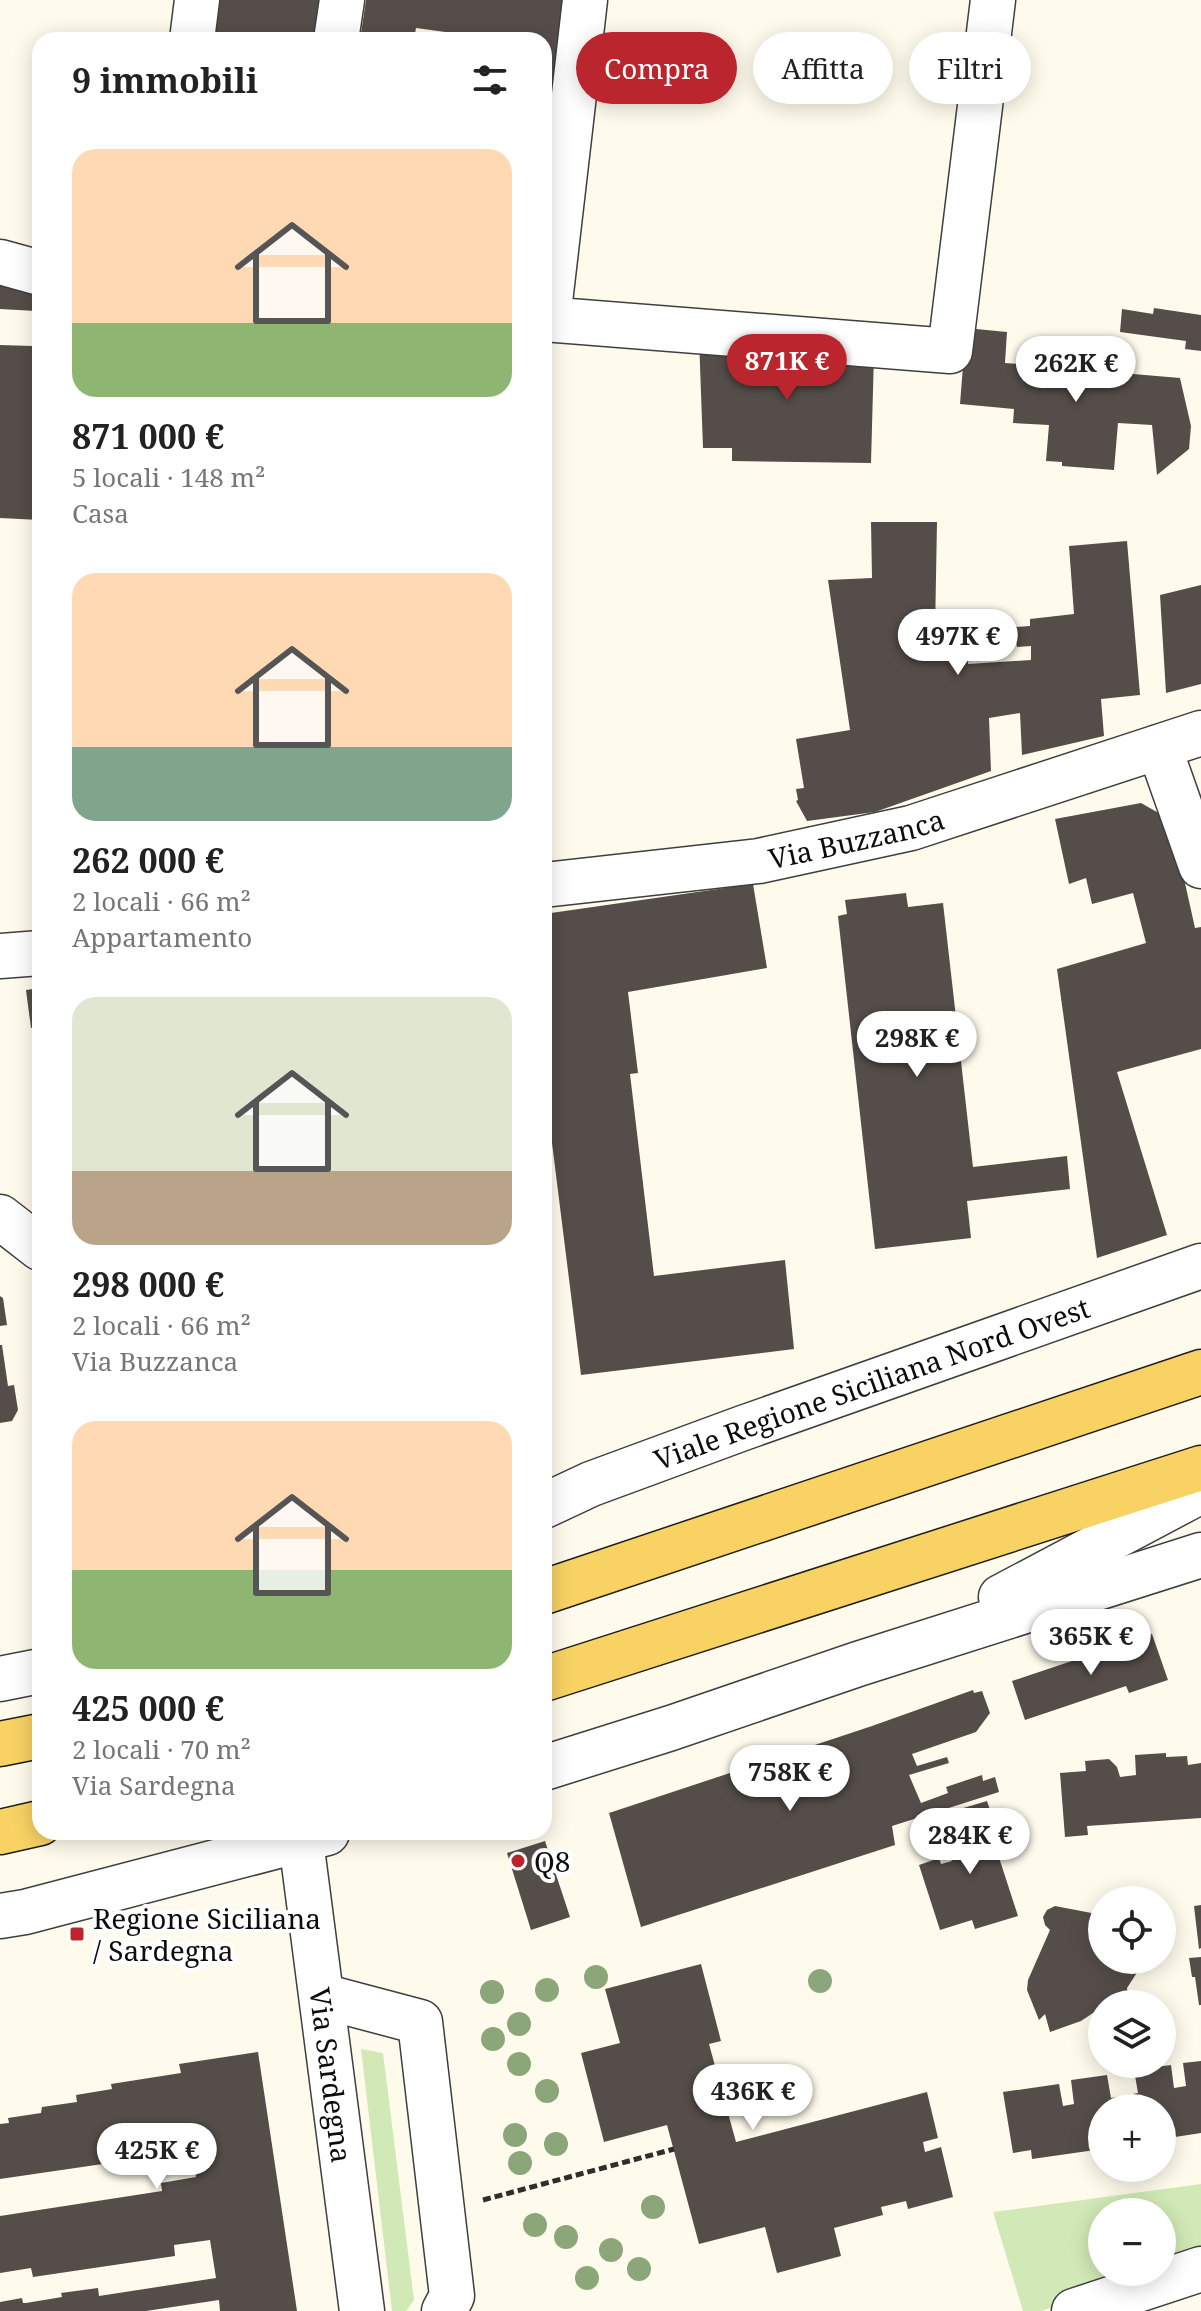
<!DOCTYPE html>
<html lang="it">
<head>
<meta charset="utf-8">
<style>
  :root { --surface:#fff; --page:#f6f6f6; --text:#222; --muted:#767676; --accent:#bb252e }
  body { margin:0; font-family:"Noto Serif",serif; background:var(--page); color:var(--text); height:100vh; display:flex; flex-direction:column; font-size:30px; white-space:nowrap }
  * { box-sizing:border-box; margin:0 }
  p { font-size:26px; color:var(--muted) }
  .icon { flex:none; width:44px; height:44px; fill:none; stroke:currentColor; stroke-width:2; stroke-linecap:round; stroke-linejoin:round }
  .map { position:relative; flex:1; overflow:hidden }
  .details { position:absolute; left:32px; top:32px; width:520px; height:1808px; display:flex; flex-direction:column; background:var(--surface); border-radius:24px; box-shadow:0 4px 20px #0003 }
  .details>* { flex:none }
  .hud { position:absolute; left:576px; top:32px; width:504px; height:72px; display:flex; gap:16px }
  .fabs { position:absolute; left:1088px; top:1886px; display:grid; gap:16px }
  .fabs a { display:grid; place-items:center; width:88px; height:88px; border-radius:50%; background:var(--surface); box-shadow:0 4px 20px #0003; font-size:40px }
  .price { position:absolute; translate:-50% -68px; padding:0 18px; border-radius:28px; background:#fff; color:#222; font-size:26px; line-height:52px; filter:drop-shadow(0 2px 4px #0008) }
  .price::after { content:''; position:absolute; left:50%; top:48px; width:24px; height:18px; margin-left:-12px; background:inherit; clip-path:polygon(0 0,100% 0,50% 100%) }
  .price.selected { background:var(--accent); color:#fff }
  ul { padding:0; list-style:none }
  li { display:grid; align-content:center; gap:16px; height:424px; padding:0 40px }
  li span { display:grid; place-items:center; height:248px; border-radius:24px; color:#555 }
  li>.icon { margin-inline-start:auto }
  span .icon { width:144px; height:144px; fill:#fffc; stroke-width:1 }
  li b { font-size:34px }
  h2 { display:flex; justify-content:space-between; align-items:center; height:96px; padding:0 40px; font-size:34px }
  .tag { padding:0 28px; border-radius:36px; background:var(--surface); box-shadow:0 4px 20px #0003; font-size:28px; line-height:72px }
  .tag.selected { background:var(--accent); color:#fff }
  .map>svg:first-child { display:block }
</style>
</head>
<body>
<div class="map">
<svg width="1201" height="2311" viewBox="0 0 1201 2311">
  <rect width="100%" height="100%" fill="#fffbec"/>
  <path fill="#d1e9b6" d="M361 2049 383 2053 414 2300 406 2311H392Z
    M1201 2184V2258L1162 2271V2212H1102V2272H1158L1041 2311H1023L993 2212Z"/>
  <path fill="#554d49" d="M214 0H319L314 37 288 33 287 40H209Z
    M366 0H569L546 160H544V40H494L474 37V40H459L460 34 416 28 414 40H360Z
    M0 270 40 281V520L0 518V345L33 346 36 311 0 309Z
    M1154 308 1201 315V351L1185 349 1186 341 1120 332 1122 309 1153 314Z
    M966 328 1007 332 1005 363 1180 378 1191 426 1189 449 1157 475 1152 425 1118 423 1114 470 1062 466V462L1046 461 1049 425 1013 423 1014 409 960 404Z
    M699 338 874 354 871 463 732 461V448H703Z
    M871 522H937L935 632 968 631V664L1031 660V646L1017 647 1014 627 1030 626V619L1074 614 1069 546 1127 541 1140 695 1101 699 1104 736 1022 755 1020 713 989 718 991 771 875 812 807 821 796 801 798 800 796 789 804 788 796 739 850 730 828 580 872 578Z
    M1201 585V684L1166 693 1160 595Z
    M1141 803 1171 820 1195 928 1201 927V1049L1117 1072 1167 1235 1097 1258 1057 969 1146 943 1133 893 1092 904 1086 878 1069 884 1055 819Z
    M753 884 767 968 628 992 638 1073 630 1074 654 1276 785 1260 794 1349 581 1375 544 1079V914Z
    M906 893 908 907 943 903 973 1167 1067 1156 1070 1189 967 1201 971 1238 875 1249 838 916 847 914 845 900Z
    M40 988V1027L31 1028 26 990Z
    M33 1049H40V1083L37 1084Z
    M0 1296 3 1298 7 1325 0 1326Z
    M0 1345H2L8 1386 14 1385 18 1410 12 1421 0 1423Z
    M1152 1634 1168 1680 1129 1693 1126 1686 1025 1720 1012 1681Z
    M973 1690 974 1693 982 1691 990 1713 976 1732 912 1754 917 1766 947 1757 949 1763 909 1775 921 1803 948 1793 946 1787 982 1775 983 1781 995 1777 999 1792 892 1826 895 1845 641 1927 609 1813 872 1726Z
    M1166 1753V1757L1187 1756 1188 1765 1201 1763V1818L1087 1826 1088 1835 1065 1837 1060 1773 1086 1771 1085 1761 1109 1759 1117 1767 1120 1777 1136 1775 1135 1755Z
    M987 1801 998 1834 992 1836 1018 1916 975 1929 972 1920 940 1930 919 1865 939 1858 941 1864 952 1861 944 1838 967 1830 960 1809Z
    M545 1841 570 1917 531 1930 507 1853Z
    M1201 1905V1948L1199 1949 1194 1906Z
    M1055 1906 1102 1915V1960H1142L1143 1964 1137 1965 1138 1971 1127 1988 1128 1997 1115 1998 1106 2004H1102V2007L1081 2021 1050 2032 1045 2014 1039 2020 1027 1990 1028 1980 1050 1930 1045 1925 1043 1917 1047 1910Z
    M1201 1957V2005H1199L1195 1977H1192L1189 1958Z
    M701 1964 721 2041 709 2044 736 2142 927 2092 938 2138 923 2142 925 2152 941 2147 953 2197 908 2209 906 2201 881 2207 883 2215 834 2228 841 2256 777 2273 765 2227 699 2244 667 2125 604 2142 581 2053 620 2043 605 1989Z
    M258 2052 297 2311H220L219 2300 146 2311H0V2302L22 2298 23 2303H26L62 2297 61 2293 98 2288 99 2296 216 2278 210 2240 174 2245 175 2256 33 2277 31 2268 0 2273V2216L162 2191 161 2183 196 2177 190 2131 157 2136 159 2147 129 2151 130 2160 0 2179V2124L9 2123 8 2118 41 2113 42 2107 77 2102 76 2095 112 2089 111 2084 181 2073 179 2064Z
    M1201 2061V2133L1162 2139V2108H1102V2149L1032 2159 1031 2150 1013 2153 1003 2092 1059 2084 1063 2106 1074 2104 1071 2080 1107 2075 1111 2098 1138 2093 1134 2070 1171 2065 1174 2088 1186 2086 1183 2063Z"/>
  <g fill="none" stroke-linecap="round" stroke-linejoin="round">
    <g stroke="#3f3f3f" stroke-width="47">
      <g id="minor">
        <path d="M192 40 197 0"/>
        <path d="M336 40 342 0"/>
        <path d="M0 262 40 273"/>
        <path d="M544 319 950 351 993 0"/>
        <path d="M548 319 585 0"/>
        <path d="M1159 747 1201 866"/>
        <path id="s1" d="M544 885 759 861 911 828 1201 733"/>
        <path d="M0 956 40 953"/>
        <path d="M0 1217 40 1248"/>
        <path id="s2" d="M544 1506 591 1484 743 1428 1201 1266"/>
        <path d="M1001 1597 1201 1491"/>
        <path d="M0 1679 40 1671"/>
        <path d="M544 1768 671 1728 858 1664 1201 1555"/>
        <path id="s3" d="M301 1841 362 2311"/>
        <path d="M0 1916 25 1912 327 1833"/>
        <path d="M322 1996 420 2022 452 2296 444 2311"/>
        <path d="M1074 2311 1201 2269"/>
      </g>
    </g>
    <g stroke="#1d1d1d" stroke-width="47">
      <path id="major" d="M544 1592 1201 1372
        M544 1679 1201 1468
        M0 1744 40 1736
        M0 1832 40 1823"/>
    </g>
    <path stroke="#2e2e2e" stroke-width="5" stroke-dasharray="8 4" stroke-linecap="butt" d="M483 2200 674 2149"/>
    <use href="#minor" stroke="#fff" stroke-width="44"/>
    <use href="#major" stroke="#f8d263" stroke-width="44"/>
  </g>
  <g fill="#8ba77a">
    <circle cx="596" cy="1977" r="12"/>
    <circle cx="820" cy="1981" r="12"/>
    <circle cx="547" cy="1990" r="12"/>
    <circle cx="492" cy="1992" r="12"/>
    <circle cx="519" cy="2024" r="12"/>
    <circle cx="493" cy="2039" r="12"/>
    <circle cx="519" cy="2064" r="12"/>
    <circle cx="547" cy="2091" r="12"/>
    <circle cx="515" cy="2135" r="12"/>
    <circle cx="556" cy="2144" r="12"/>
    <circle cx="520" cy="2163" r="12"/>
    <circle cx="653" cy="2207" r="12"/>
    <circle cx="535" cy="2225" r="12"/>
    <circle cx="566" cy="2237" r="12"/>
    <circle cx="611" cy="2250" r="12"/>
    <circle cx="639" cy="2269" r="12"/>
    <circle cx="587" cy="2278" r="12"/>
  </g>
  <g fill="#bb252e" stroke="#fff" stroke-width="3">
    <circle cx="518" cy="1861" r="8"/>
    <rect x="69" y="1926" width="16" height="16" rx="4"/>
  </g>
  <g text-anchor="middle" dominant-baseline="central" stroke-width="8" stroke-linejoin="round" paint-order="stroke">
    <g font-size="28" fill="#0c0c0c" stroke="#fff">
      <text stroke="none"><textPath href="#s1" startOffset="316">Via Buzzanca</textPath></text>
      <text stroke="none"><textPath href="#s2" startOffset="350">Viale Regione Siciliana Nord Ovest</textPath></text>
      <text stroke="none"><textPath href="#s3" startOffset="236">Via Sardegna</textPath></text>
    </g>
    <g font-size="28" fill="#0c0c0c" stroke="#fff" text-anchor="start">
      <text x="534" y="1861">Q8</text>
      <text x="93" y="1918">Regione Siciliana<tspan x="93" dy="32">/ Sardegna</tspan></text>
    </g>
  </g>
</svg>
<div class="fabs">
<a><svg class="icon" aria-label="locate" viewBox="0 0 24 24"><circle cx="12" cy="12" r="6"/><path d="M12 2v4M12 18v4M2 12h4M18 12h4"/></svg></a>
<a><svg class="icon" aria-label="layers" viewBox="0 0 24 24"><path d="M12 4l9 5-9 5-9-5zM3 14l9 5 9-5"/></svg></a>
<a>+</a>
<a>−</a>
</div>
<b class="price selected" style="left:787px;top:402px">871K €</b>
<b class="price" style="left:1076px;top:404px">262K €</b>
<b class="price" style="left:958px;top:677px">497K €</b>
<b class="price" style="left:917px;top:1079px">298K €</b>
<b class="price" style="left:1091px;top:1677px">365K €</b>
<b class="price" style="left:790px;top:1813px">758K €</b>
<b class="price" style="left:970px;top:1876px">284K €</b>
<b class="price" style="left:753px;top:2132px">436K €</b>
<b class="price" style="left:157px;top:2191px">425K €</b>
<div class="hud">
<a class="tag selected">Compra</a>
<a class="tag">Affitta</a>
<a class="tag">Filtri</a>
</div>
<section class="details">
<h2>9 immobili<svg class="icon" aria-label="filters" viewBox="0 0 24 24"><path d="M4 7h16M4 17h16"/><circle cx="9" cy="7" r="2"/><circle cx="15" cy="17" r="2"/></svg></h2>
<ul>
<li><span style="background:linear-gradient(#ffd9b3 70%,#8fb573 0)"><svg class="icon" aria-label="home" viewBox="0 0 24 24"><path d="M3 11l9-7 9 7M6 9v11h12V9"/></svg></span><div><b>871 000 €</b><p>5 locali · 148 m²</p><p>Casa</p></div></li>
<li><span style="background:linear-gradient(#ffd9b3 70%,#7fa58c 0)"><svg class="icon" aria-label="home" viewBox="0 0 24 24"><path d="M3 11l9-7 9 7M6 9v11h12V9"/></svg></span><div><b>262 000 €</b><p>2 locali · 66 m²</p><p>Appartamento</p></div></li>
<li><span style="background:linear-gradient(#dfe7d0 70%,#b9a48a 0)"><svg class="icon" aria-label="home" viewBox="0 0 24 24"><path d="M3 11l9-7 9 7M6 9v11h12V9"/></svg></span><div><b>298 000 €</b><p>2 locali · 66 m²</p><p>Via Buzzanca</p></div></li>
<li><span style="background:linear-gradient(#ffd9b3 60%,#8fb573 0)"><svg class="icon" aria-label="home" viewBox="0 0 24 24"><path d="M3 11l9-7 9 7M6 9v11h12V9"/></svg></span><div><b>425 000 €</b><p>2 locali · 70 m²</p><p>Via Sardegna</p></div></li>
</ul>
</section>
</div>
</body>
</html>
